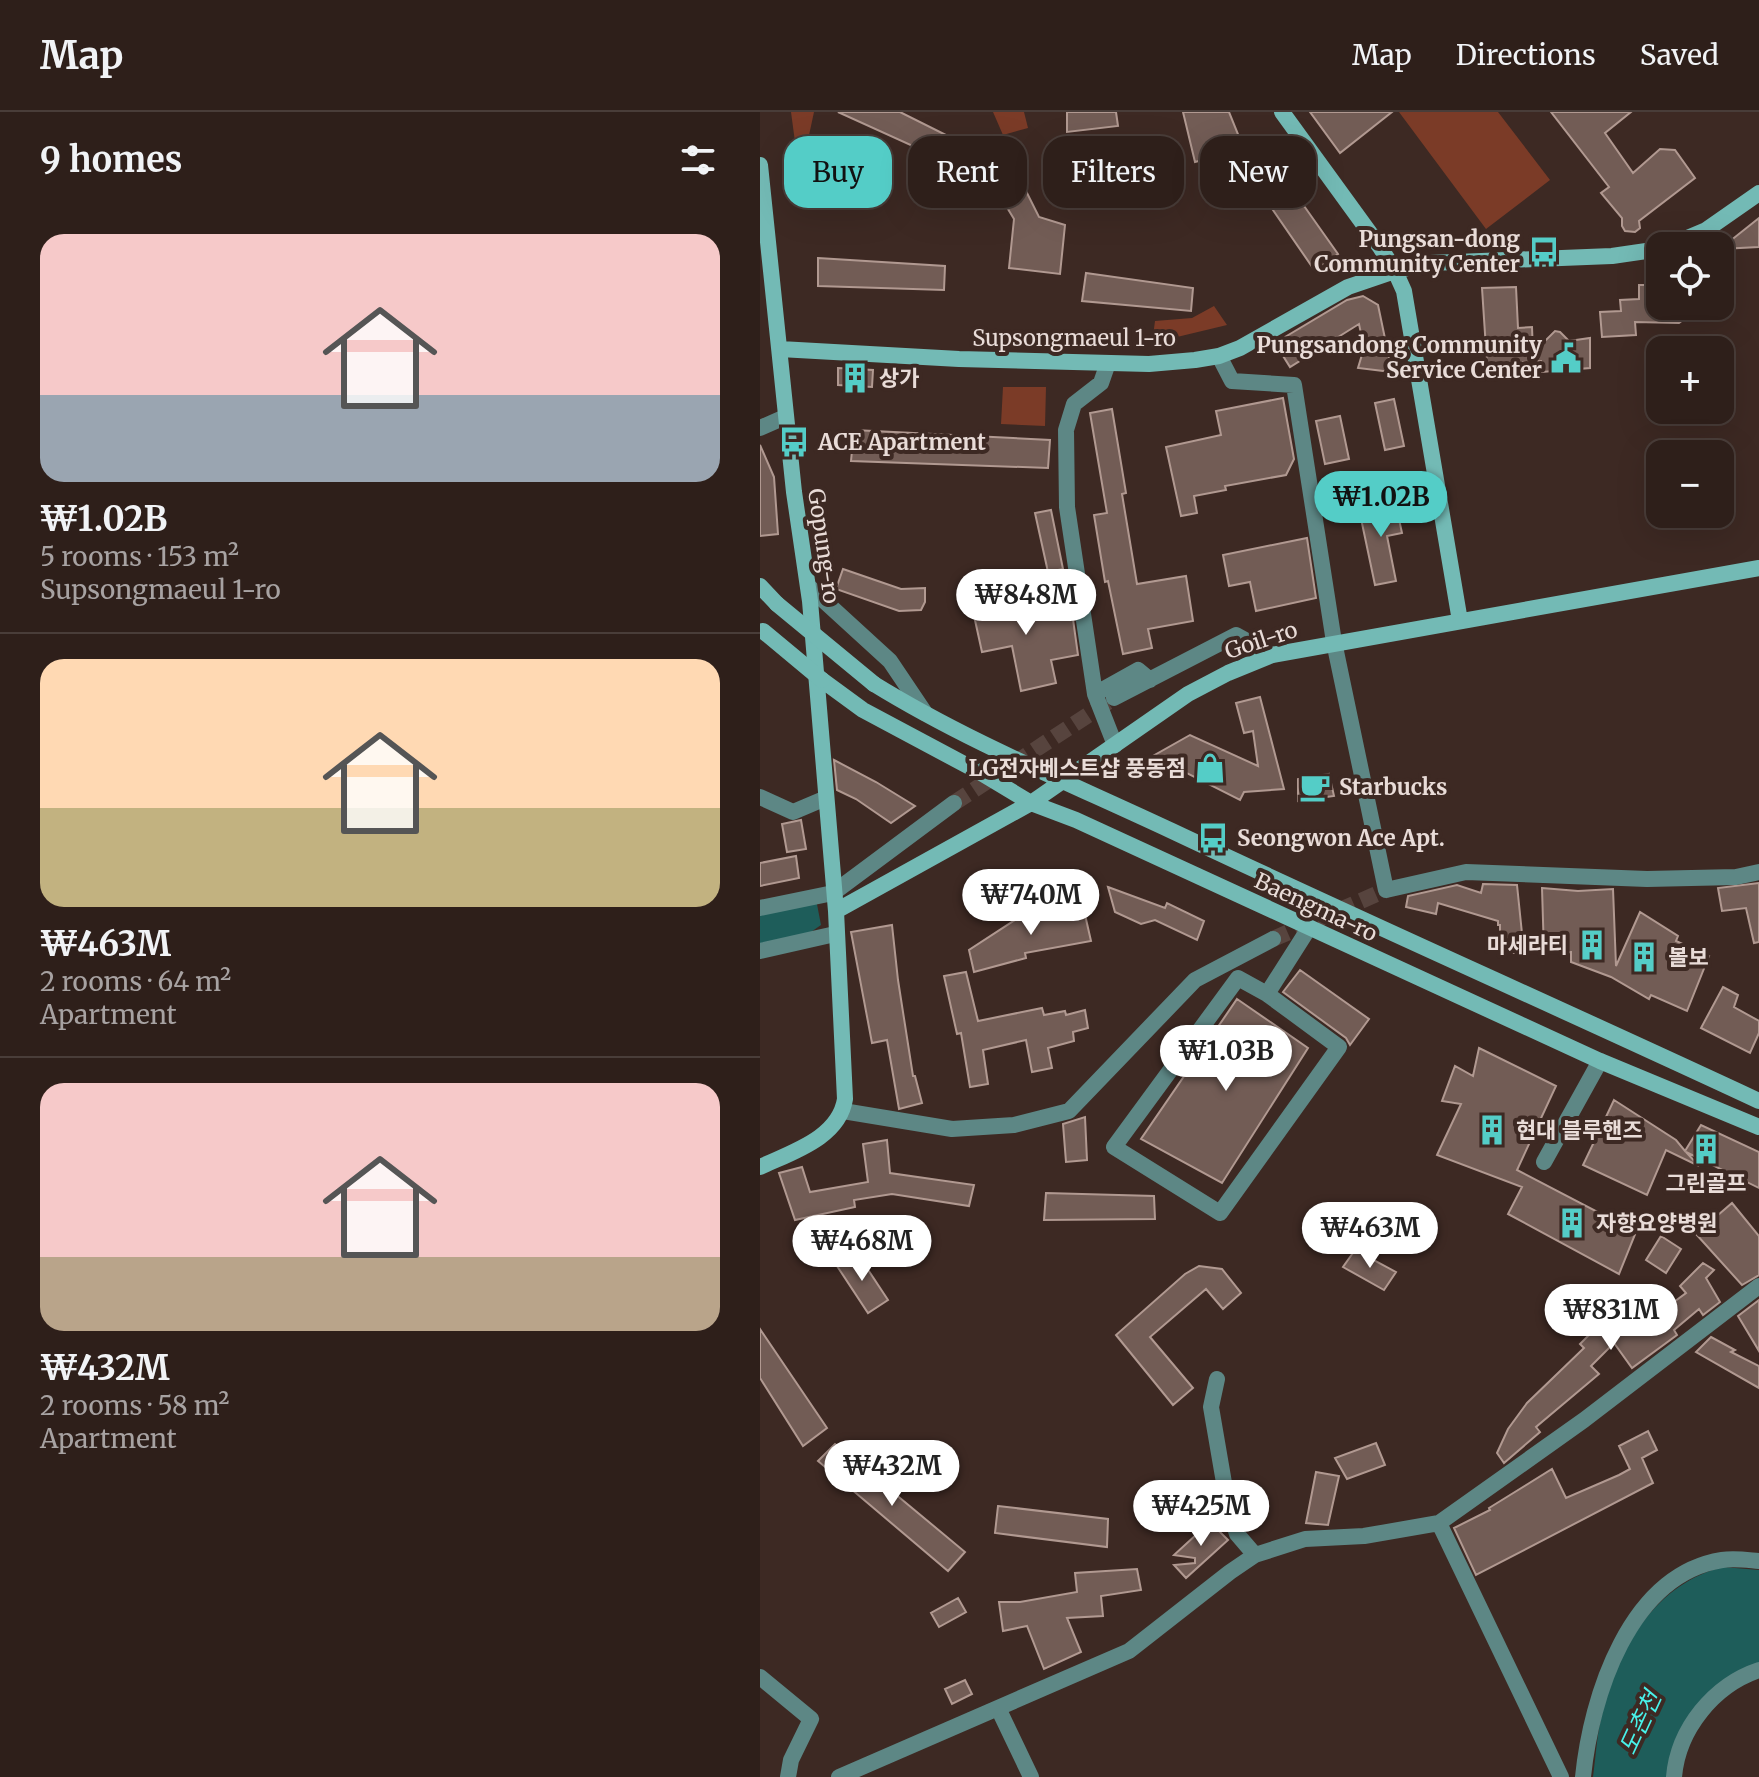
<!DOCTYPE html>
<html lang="en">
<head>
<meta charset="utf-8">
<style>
  :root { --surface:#2e1f1a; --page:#3a2c27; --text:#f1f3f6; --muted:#a7a2a2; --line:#493d39; --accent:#54cdc7 }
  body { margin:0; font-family:Merriweather,"Noto Sans KR",serif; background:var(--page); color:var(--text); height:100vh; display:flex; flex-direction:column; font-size:30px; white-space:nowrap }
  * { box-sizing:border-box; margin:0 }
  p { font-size:26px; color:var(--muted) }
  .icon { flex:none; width:44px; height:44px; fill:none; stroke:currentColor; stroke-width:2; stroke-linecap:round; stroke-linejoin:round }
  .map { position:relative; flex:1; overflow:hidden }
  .sheet { display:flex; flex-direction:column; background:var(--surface); width:760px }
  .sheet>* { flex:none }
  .hud { position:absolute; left:24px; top:24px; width:760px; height:72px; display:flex; gap:16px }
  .fabs { position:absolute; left:886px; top:120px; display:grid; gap:16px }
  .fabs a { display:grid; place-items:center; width:88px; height:88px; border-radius:16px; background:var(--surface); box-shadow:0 8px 32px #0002,0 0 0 2px var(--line); font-size:40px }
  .price { position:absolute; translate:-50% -68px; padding:0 18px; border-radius:28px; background:#fff; color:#222; font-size:26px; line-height:52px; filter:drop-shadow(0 2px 4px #0008) }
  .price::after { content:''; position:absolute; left:50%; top:48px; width:24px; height:18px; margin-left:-12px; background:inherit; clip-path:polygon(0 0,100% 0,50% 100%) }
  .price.selected { background:var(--accent); color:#111 }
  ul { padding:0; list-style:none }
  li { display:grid; align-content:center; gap:16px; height:424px; padding:0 40px }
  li+li { border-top:2px solid var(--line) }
  li span { display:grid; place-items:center; height:248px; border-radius:24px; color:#555 }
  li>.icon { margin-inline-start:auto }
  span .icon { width:144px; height:144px; fill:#fffc; stroke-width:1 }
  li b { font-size:34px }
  h2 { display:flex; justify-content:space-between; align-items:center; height:96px; padding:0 40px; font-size:34px }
  .chip { padding:0 28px; border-radius:24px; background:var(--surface); box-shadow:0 8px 32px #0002,0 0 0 2px var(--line); font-size:28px; line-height:72px }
  .chip.selected { background:var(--accent); color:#111 }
  header { display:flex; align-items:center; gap:48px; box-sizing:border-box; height:112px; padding:0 40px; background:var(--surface); border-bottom:2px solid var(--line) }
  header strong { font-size:38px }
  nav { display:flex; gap:44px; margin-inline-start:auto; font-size:28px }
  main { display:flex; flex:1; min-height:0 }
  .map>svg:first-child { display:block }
</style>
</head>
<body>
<header>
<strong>Map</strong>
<nav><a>Map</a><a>Directions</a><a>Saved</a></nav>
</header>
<main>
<section class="sheet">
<h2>9 homes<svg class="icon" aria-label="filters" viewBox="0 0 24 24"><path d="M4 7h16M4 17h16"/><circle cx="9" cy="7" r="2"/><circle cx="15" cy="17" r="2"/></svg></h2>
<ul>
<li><span style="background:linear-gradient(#f6c9c9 65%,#9aa5b1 0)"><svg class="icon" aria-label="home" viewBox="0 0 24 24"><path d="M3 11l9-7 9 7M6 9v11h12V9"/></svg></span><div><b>₩1.02B</b><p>5 rooms · 153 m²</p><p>Supsongmaeul 1-ro</p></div></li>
<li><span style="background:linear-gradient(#ffd9b3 60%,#c2b280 0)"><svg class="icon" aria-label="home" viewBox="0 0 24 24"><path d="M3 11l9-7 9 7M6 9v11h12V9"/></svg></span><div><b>₩463M</b><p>2 rooms · 64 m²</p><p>Apartment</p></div></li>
<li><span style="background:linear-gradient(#f6c9c9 70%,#b9a48a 0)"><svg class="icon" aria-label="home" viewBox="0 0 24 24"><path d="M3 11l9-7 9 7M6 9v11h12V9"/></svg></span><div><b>₩432M</b><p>2 rooms · 58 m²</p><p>Apartment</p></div></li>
</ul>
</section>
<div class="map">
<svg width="999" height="1665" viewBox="0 0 999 1665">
  <rect width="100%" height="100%" fill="#3d2923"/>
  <path fill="#7b3b27" d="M31 0H54L48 28 35 30Z
    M233 0H264L268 16 243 23Z
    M639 0H738L790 68 726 117Z
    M70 32 73 58 42 63 40 38Z
    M454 194 467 213 417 225 393 224 395 209 432 206Z
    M243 275H286L285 314 241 312Z"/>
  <path fill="#1e5d5a" d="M56 787 61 813 48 822 0 835V801Z
    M963 1455 999 1458V1552L955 1577 908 1665H833C836 1643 837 1620 843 1598 858 1535 897 1471 963 1455Z"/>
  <path fill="#725c55" stroke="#b19991" stroke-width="2" d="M78 0H140L220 40 210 60Z
    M307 0H356L358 14 307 20Z
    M423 0H469L484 37 435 50Z
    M550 0H632L580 41Z
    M791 0H871L845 21 873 61 900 37 915 38 935 66 879 109 880 116 875 120 865 119 862 114V106L841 81 849 75Z
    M520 60 578 142 555 159 497 75Z
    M263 73 279 105 305 113 300 162 249 156 254 107 240 84Z
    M999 106V135L960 137Z
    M58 146 185 154 184 178 58 174Z
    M326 161 433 176 431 199 322 189Z
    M879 173H900V194H928V204L919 211 875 210 876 223 842 225 840 200 861 199 860 188 879 187Z
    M756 175 758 216 772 215 773 241 795 219 800 220 809 229 830 226V256L782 260 781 249 727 252 722 176Z
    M603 184 618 193 632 260 598 256 604 236 599 212 530 255 515 231 587 188Z
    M78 256 113 258 112 275 78 273Z
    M523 286 534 347 526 363 465 374 466 378 434 384 437 401 421 404 406 335 461 323 456 299Z
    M634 287 644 334 625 338 615 291Z
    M352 297 366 381 362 382 377 472 426 464 433 509 388 517 392 536 363 542 348 469 345 470 334 403 347 401 330 301Z
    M580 304 589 347 565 352 556 309Z
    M94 318 290 328 288 356 91 349Z
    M0 333 14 365 18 422 0 424Z
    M635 389 642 421 627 424 636 469 615 473 599 397Z
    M291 398 303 457 288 460 275 401Z
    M547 426 556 486 496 499 490 470 469 474 463 443Z
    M83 457 141 477 165 476V490L161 498 139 499 76 477Z
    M277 483 282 507 312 500 318 543 291 548 296 571 261 579 252 534 222 540 211 490 236 485 237 491Z
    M500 585 524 677 484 680 480 688 393 644 430 623 498 654 493 619 484 621 476 591Z
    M74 648 116 670 155 694 131 711 96 687 77 678Z
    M569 662 574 684 538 689V667Z
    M41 708 46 737 27 740 22 712Z
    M36 744 39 766 0 774V751Z
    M999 771V830L994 831 986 796 962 799 958 776Z
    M723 772 757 773 764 841H740V813H738V809L678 791 676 802 646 795 648 784 697 773 721 781Z
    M348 775 405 796 407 791 444 809 437 828 395 808 381 812 355 800Z
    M782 776 818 779 853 777 856 854 880 800 918 824 916 829 949 844 927 899 891 883 889 887 851 865 811 850V840L784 841Z
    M323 794 331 829 265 841 266 846 214 860 209 838 258 806Z
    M132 813 138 868 153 964H155L162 991 139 997 127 928 112 931 91 820Z
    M540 858 609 907 590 933 586 926 523 880Z
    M206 860 218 909 282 896 284 903 305 899 306 903 325 898 328 916 313 920 314 929 288 936 292 956 272 960 266 928 223 938 228 972 210 975 201 921 197 922 184 864Z
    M963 875 978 883 974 895 999 909V921L990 941 941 916Z
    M477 887 548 936 462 1071 381 1027Z
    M719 936 796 974 757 1058 876 1120 859 1162 748 1102 762 1075 677 1043 701 992 682 989 695 954 713 964Z
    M854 988 916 1028 925 1039 941 1013 999 1040V1076L926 1040 939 1054 906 1038 887 1083 823 1053Z
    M325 1005 327 1048 306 1050 303 1012Z
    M127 1028 130 1061 214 1073 209 1094 132 1082 94 1088 95 1095 35 1108 19 1061 42 1055 50 1080 108 1070 103 1032Z
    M286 1081 394 1084 395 1107 284 1108Z
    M972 1091 999 1124V1163L982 1173 936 1122Z
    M609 1092 625 1101 607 1135 589 1123Z
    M901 1124 921 1137 906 1161 886 1148Z
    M595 1138 636 1160 624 1178 583 1155Z
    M97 1141 128 1188 108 1201 77 1154Z
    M943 1151 954 1158 946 1166 960 1190 943 1203 939 1197 914 1218 917 1223 872 1256 854 1231 831 1254 839 1262 776 1315 780 1320 744 1351 737 1341 748 1317 767 1291 824 1236 820 1232 839 1213 830 1203 839 1195 852 1202 864 1182 871 1192 894 1178 871 1214 877 1218 901 1194 903 1198 926 1181 920 1174Z
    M439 1154 462 1157 481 1181 463 1197 446 1177 390 1225 433 1276 413 1293 356 1223 425 1162Z
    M999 1188V1239L978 1204Z
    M0 1217 67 1316 43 1334 0 1266Z
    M951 1225 975 1238 971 1240 999 1254V1276L936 1240Z
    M888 1319 897 1338 882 1346 893 1371 716 1463 694 1416 730 1398 729 1396 792 1357 806 1386 859 1363 870 1357 859 1334Z
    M616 1331 625 1353 587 1367 575 1346Z
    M75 1332 205 1440 188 1459 58 1349Z
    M556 1360 579 1364 568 1413 546 1411Z
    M238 1394 348 1407 347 1435 235 1421Z
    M450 1410 468 1428 426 1466 414 1453 435 1451V1446L414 1443Z
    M377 1457 381 1478 341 1484 343 1504 307 1506 321 1540 284 1557 267 1514 243 1519 239 1490H260L317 1480 315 1461Z
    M198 1486 206 1500 179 1515 171 1501Z
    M205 1568 212 1582 192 1592 185 1577Z"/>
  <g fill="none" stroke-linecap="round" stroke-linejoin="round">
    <path stroke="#57443e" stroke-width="16" stroke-dasharray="16 8" stroke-linecap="butt" d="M194 691 354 586
      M513 827 626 778"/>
    <path stroke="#5d8785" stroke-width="16" d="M459 244 472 269 534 273 574 530 626 778 706 760 887 767 976 765 999 760
      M348 251 341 271 314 292 306 318 307 395 335 582 355 633
      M0 316 25 305
      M48 474 130 549 165 601
      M335 582 378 558 390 568
      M354 586 476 523 512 543
      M0 685 33 700 66 686
      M0 796 73 781 194 691
      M0 839 75 822
      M478 866 507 882 579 935 460 1101 354 1035Z
      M507 882 549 816
      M83 999 192 1017 254 1013 309 999 435 868 513 827
      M784 1050 840 949
      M457 1267 451 1295 468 1394 477 1422 495 1443
      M679 1411 801 1665
      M0 1565 51 1607 31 1648 28 1665
      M238 1596 271 1665
      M79 1665 369 1539 470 1460 495 1443 545 1427 604 1424 679 1411 824 1308 999 1174
      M823 1665C831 1585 869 1463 962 1448 974 1446 987 1448 999 1449
      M914 1665C918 1617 954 1573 999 1558"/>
    <path stroke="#73bab5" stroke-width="16" d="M522 0 620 135 635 159 644 179 700 509
      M0 53 34 380 50 489 76 799 85 987C79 1026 32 1040 0 1055
      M908 134 946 118 999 81
      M20 237 199 247 389 252 435 248 459 244 480 236 588 175 635 159 670 151 852 144 900 137
      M0 474 17 492
      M62 568 103 598 221 661 271 691 316 708 840 949 999 1015
      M114 572C208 630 312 672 412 719 607 811 804 898 999 989
      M76 799 271 691 428 582 468 561 512 543 999 456"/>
    <path stroke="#73bab5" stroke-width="16" d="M17 492 114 572
      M3 519 62 568"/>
  </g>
  <defs>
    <g id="bus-bare" transform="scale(2.4)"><path d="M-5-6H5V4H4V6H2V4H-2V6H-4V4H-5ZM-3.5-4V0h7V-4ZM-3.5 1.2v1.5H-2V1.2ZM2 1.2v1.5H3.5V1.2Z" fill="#54cdc7" stroke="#3d2923" stroke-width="2.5" paint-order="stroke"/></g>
    <g id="civic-bare" transform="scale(2.4)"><path d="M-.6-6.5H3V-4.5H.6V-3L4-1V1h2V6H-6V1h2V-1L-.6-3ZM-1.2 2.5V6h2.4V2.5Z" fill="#54cdc7" stroke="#3d2923" stroke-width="2.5" paint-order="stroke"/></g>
    <g id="building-bare" transform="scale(2.4)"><path d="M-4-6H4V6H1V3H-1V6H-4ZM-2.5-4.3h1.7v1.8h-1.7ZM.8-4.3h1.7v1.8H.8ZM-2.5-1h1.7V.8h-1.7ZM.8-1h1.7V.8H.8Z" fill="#54cdc7" stroke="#3d2923" stroke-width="2.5" paint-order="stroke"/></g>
    <g id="shop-bare" transform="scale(2.4)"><path d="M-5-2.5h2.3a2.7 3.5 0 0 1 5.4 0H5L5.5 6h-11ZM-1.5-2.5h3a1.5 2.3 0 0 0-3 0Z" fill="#54cdc7" stroke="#3d2923" stroke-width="2.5" paint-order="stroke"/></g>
    <g id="cafe-bare" transform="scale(2.4)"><path d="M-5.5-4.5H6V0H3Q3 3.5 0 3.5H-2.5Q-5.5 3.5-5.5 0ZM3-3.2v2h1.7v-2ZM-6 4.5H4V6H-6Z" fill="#54cdc7" stroke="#3d2923" stroke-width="2.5" paint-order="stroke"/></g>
  </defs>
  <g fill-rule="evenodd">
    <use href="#bus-bare" x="784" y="140"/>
    <use href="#civic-bare" x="806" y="246"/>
    <use href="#building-bare" x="95" y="266"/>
    <use href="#bus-bare" x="34" y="330"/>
    <use href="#shop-bare" x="450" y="656"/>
    <use href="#cafe-bare" x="555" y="675"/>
    <use href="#bus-bare" x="453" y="726"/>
    <use href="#building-bare" x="832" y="833"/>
    <use href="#building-bare" x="884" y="845"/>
    <use href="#building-bare" x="732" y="1018"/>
    <use href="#building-bare" x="946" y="1037"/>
    <use href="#building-bare" x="812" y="1111"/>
  </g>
  <g text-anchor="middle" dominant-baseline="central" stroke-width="8" stroke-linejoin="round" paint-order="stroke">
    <g font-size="22" font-weight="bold" fill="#e9dcd8" stroke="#3d2923" text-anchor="start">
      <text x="760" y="127" text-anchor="end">Pungsan-dong<tspan x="760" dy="25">Community Center</tspan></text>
      <text x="782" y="233" text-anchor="end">Pungsandong Community<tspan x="782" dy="25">Service Center</tspan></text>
      <text x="119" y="266">상가</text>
      <text x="58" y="330">ACE Apartment</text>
      <text x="426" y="656" text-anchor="end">LG전자베스트샵 풍동점</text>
      <text x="579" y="675">Starbucks</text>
      <text x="477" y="726">Seongwon Ace Apt.</text>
      <text x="808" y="833" text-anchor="end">마세라티</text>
      <text x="908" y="845">볼보</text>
      <text x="756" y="1018">현대 블루핸즈</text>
      <text x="946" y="1071" text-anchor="middle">그린골프</text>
      <text x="836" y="1111">자향요양병원</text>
    </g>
    <g font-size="22" fill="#e9dcd8" stroke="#3d2923">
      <text x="314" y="226">Supsongmaeul 1-ro</text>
      <text transform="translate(64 434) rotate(82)">Gopung-ro</text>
      <text transform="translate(501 528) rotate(-18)">Goil-ro</text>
      <text transform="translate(556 795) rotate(25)">Baengma-ro</text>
    </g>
    <g font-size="24" font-style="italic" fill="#48f2ea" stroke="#3d2923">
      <text transform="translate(880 1611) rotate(-65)">도촌천</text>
    </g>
  </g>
</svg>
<div class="fabs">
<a><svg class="icon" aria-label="locate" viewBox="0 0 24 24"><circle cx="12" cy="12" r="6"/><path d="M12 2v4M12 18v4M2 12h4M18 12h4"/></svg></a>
<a>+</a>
<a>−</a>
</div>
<b class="price selected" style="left:621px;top:427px">₩1.02B</b>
<b class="price" style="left:266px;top:525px">₩848M</b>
<b class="price" style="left:271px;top:825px">₩740M</b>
<b class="price" style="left:466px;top:981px">₩1.03B</b>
<b class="price" style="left:610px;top:1158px">₩463M</b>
<b class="price" style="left:102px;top:1171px">₩468M</b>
<b class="price" style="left:851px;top:1240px">₩831M</b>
<b class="price" style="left:132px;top:1396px">₩432M</b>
<b class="price" style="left:441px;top:1436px">₩425M</b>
<div class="hud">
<a class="chip selected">Buy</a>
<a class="chip">Rent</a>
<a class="chip">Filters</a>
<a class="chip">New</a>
</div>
</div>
</main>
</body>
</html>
